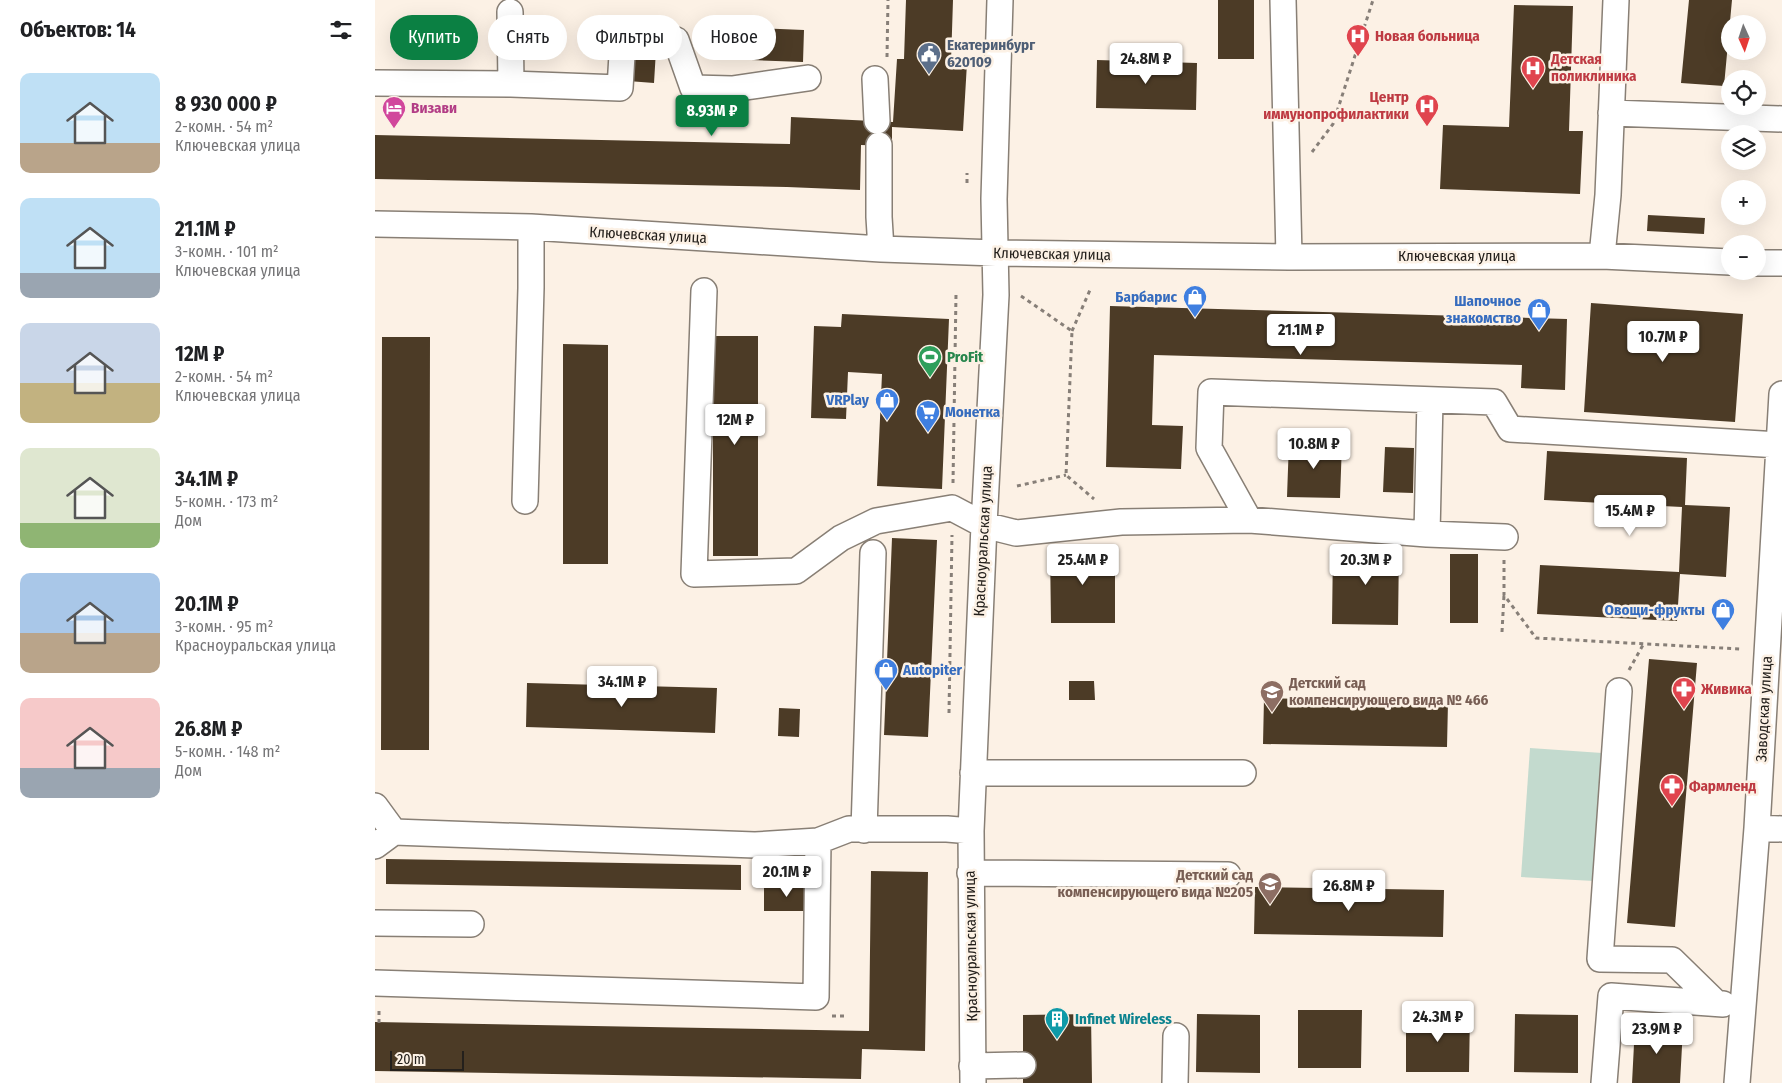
<!DOCTYPE html>
<html lang="ru">
<head>
<meta charset="utf-8">
<style>
  :root { --surface:#fff; --page:#f2f2f2; --text:#202124; --muted:#757577; --accent:#0b8043 }
  body { margin:0; font-family:"Fira Sans Condensed",sans-serif; background:var(--page); color:var(--text); height:100vh; display:flex; flex-direction:column; font-size:19px; white-space:nowrap }
  * { box-sizing:border-box; margin:0 }
  p { font-size:16px; color:var(--muted) }
  .icon { flex:none; width:28px; height:28px; fill:none; stroke:currentColor; stroke-width:2; stroke-linecap:round; stroke-linejoin:round }
  .map { position:relative; flex:1; overflow:hidden }
  .sheet { display:flex; flex-direction:column; background:var(--surface); width:375px }
  .sheet>* { flex:none }
  .guide { position:absolute; left:15px; top:15px; width:475px; height:45px; display:flex; gap:10px }
  .needle { width:32px; rotate:177deg }
  .tools { position:absolute; left:1346px; top:15px; display:grid; gap:10px }
  .tools a { display:grid; place-items:center; width:45px; height:45px; border-radius:50%; background:var(--surface); box-shadow:0 5px 20px #0002; font-size:25px }
  .scale { position:absolute; left:15px; bottom:12px; width:74px; box-sizing:border-box; padding-left:5px; border:2px solid #24201c; border-top:0; font-size:14px; line-height:18px; white-space:nowrap; color:#24201c; -webkit-text-stroke:4px #fcf1e5; paint-order:stroke }
  .price { position:absolute; translate:-50% -42px; padding:0 11px; border-radius:5px; background:#fff; color:#222; font-size:16px; line-height:32px; filter:drop-shadow(0 1px 2px #0008) }
  .price::after { content:''; position:absolute; left:50%; top:30px; width:15px; height:11px; margin-left:-8px; background:inherit; clip-path:polygon(0 0,100% 0,50% 100%) }
  .price.active { background:var(--accent); color:#fff }
  ul { padding:0; list-style:none }
  li { display:flex; align-items:center; gap:15px; height:125px; padding:0 20px }
  li span { display:grid; place-items:center; flex:none; width:140px; height:100px; border-radius:10px; color:#555 }
  li>.icon { margin-inline-start:auto }
  span .icon { width:60px; height:60px; fill:#fffc; stroke-width:1 }
  li b { font-size:21px }
  h2 { display:flex; justify-content:space-between; align-items:center; height:60px; padding:0 20px; font-size:21px }
  .chip { padding:0 18px; border-radius:22px; background:var(--surface); box-shadow:0 5px 20px #0002; font-size:18px; line-height:45px }
  .chip.active { background:var(--accent); color:#fff }
  main { display:flex; flex:1; min-height:0 }
  .map>svg:first-child { display:block }
</style>
</head>
<body>
<main>
<section class="sheet">
<h2>Объектов: 14<svg class="icon" aria-label="filters" viewBox="0 0 24 24"><path d="M4 7h16M4 17h16"/><circle cx="9" cy="7" r="2"/><circle cx="15" cy="17" r="2"/></svg></h2>
<ul>
<li><span style="background:linear-gradient(#bfe0f5 70%,#b9a48a 0)"><svg class="icon" aria-label="home" viewBox="0 0 24 24"><path d="M3 11l9-7 9 7M6 9v11h12V9"/></svg></span><div><b>8 930 000 ₽</b><p>2-комн. · 54 m²</p><p>Ключевская улица</p></div></li>
<li><span style="background:linear-gradient(#bfe0f5 75%,#9aa5b1 0)"><svg class="icon" aria-label="home" viewBox="0 0 24 24"><path d="M3 11l9-7 9 7M6 9v11h12V9"/></svg></span><div><b>21.1M ₽</b><p>3-комн. · 101 m²</p><p>Ключевская улица</p></div></li>
<li><span style="background:linear-gradient(#c9d6e8 60%,#c2b280 0)"><svg class="icon" aria-label="home" viewBox="0 0 24 24"><path d="M3 11l9-7 9 7M6 9v11h12V9"/></svg></span><div><b>12M ₽</b><p>2-комн. · 54 m²</p><p>Ключевская улица</p></div></li>
<li><span style="background:linear-gradient(#dfe7d0 75%,#8fb573 0)"><svg class="icon" aria-label="home" viewBox="0 0 24 24"><path d="M3 11l9-7 9 7M6 9v11h12V9"/></svg></span><div><b>34.1M ₽</b><p>5-комн. · 173 m²</p><p>Дом</p></div></li>
<li><span style="background:linear-gradient(#a9c7e8 60%,#b9a48a 0)"><svg class="icon" aria-label="home" viewBox="0 0 24 24"><path d="M3 11l9-7 9 7M6 9v11h12V9"/></svg></span><div><b>20.1M ₽</b><p>3-комн. · 95 m²</p><p>Красноуральская улица</p></div></li>
<li><span style="background:linear-gradient(#f6c9c9 70%,#9aa5b1 0)"><svg class="icon" aria-label="home" viewBox="0 0 24 24"><path d="M3 11l9-7 9 7M6 9v11h12V9"/></svg></span><div><b>26.8M ₽</b><p>5-комн. · 148 m²</p><p>Дом</p></div></li>
</ul>
</section>
<div class="map">
<svg width="1407" height="1083" viewBox="0 0 1407 1083">
  <rect width="100%" height="100%" fill="#fcf1e5"/>
  <path fill="#c3dace" d="M1155 748 1227 753 1219 881 1146 877Z"/>
  <path fill="#4c3b26" d="M531 0H578L576 62 592 63 588 131 517 127V146L486 145 485 190 412 187 0 179V135L415 144 416 117 518 122 522 59H529Z
    M843 0H879V59H843Z
    M1314 0H1357L1349 86 1306 83Z
    M1139 5 1198 6 1194 131H1208L1205 194 1065 189 1068 125 1134 127Z
    M378 28 429 30 428 62 376 60Z
    M255 49 281 50 279 83 253 81Z
    M722 60 822 63 821 110 721 108Z
    M1273 215 1330 218 1329 234 1272 231Z
    M1216 303 1368 314 1360 422 1209 412Z
    M735 306 1192 319 1190 390 1146 388 1147 365 779 355 777 425 808 426 806 469 731 467Z
    M467 314 574 319 567 489 502 486 507 374 473 372 471 419 436 418 439 326 466 327Z
    M338 336H383V556H338Z
    M7 337H55L54 750H6Z
    M188 344 233 345V564H188Z
    M914 441 967 443 965 498 912 497Z
    M1010 447 1039 448 1038 493 1008 492Z
    M1172 451 1312 458 1310 505 1355 507 1351 577 1305 574 1302 621 1162 614 1165 565 1304 572 1307 507 1169 500Z
    M517 538 562 540 553 737 509 735Z
    M958 546 1024 547 1023 625 957 624Z
    M675 549H740V623H676Z
    M1075 554H1103V623H1075Z
    M1274 659 1322 663 1300 927 1252 923Z
    M694 681H719L720 700H694Z
    M152 683 342 688 340 733 151 727Z
    M889 698 1073 702 1072 747 888 744Z
    M404 708 425 709 424 737 403 736Z
    M11 859 366 865V890L11 884Z
    M496 871 553 872 550 1051 487 1049 486 1079 0 1071V1022L494 1031Z
    M389 884H435V911H389Z
    M880 887 1069 890 1068 937 879 934Z
    M923 1010H987L986 1068H923Z
    M716 1014 717 1083H648V1015Z
    M822 1014 885 1015V1073L821 1072Z
    M1031 1014H1095L1094 1072H1031Z
    M1140 1014 1203 1015V1073L1139 1072Z
    M1260 1025 1308 1028 1305 1083H1257Z"/>
  <g fill="none" stroke-linecap="round" stroke-linejoin="round">
    <g stroke="#887f75" stroke-width="28">
      <path id="minor" d="M908 0 914 257
        M135 12 136 84
        M500 79 502 121
        M0 83 136 84 245 88 248 38 301 40 318 88 357 89 433 78
        M1236 113 1407 119
        M504 145V217L506 249
        M0 224 156 227 506 249 621 253 914 257 1227 256 1355 262
        M1227 256 1233 195 1241 0
        M1382 263H1407
        M329 291 319 574 421 571 466 538 501 521 577 508 609 525 641 533 746 522 874 520 1052 534 1130 537
        M150 501 156 288V227
        M874 520 834 448 836 392 1119 402 1135 429 1404 445
        M1052 534 1055 400
        M1244 691 1225 959 1297 960 1341 1003
        M598 773H868
        M0 806 19 832 0 846
        M1382 828 1407 829
        M489 830 498 553
        M19 832 380 845 443 841 474 829H572L596 831
        M595 873 853 875
        M0 923 96 924
        M0 983 441 997 443 841
        M597 1066 648 1065
        M598 1083 596 831 609 525 621 295 619 199 625 0
        M800 1083 801 1036
        M1229 1083 1236 996 1348 1004
        M1362 1083 1382 828 1407 394"/>
    </g>
    <path stroke="#877f78" stroke-width="3" stroke-dasharray="4 4" stroke-linecap="butt" d="M512 57 513 0
      M937 152 958 124 998 0
      M592 183V173
      M646 296 697 331 691 475 719 499
      M697 331 715 290
      M578 483 581 294
      M642 486 691 475
      M1129 560V595L1161 638 1365 649
      M1127 632 1129 595
      M1254 670 1268 645
      M574 713 577 535
      M457 1016H469
      M4 1023V1008"/>
    <use href="#minor" stroke="#fff" stroke-width="25"/>
  </g>
  <defs>
    <g id="hospital-pin" transform="scale(1.25)"><path d="M0 17L-7.5 6A9.5 9.5 0 1 1 7.5 6Z" fill="#e0444e" stroke="#fcf1e5"/><path d="M-5-5h3v3.5h4V-5h3V5h-3V1.5h-4V5h-3Z" fill="#fff"/></g>
    <g id="civic-pin" transform="scale(1.25)"><path d="M0 17L-7.5 6A9.5 9.5 0 1 1 7.5 6Z" fill="#5c6f8a" stroke="#fcf1e5"/><path d="M-.6-6.5H3V-4.5H.6V-3L4-1V1h2V6H-6V1h2V-1L-.6-3ZM-1.2 2.5V6h2.4V2.5Z" fill="#fff"/></g>
    <g id="hotel-pin" transform="scale(1.25)"><path d="M0 17L-7.5 6A9.5 9.5 0 1 1 7.5 6Z" fill="#d1479c" stroke="#fcf1e5"/><path d="M-6-4.5h1.5V1H6V5H4.5V3h-9V5H-6ZM-4 0a1.8 1.8 0 1 1 3.6 0ZM.5 0V-2.5h3Q6-2.5 6 0Z" fill="#fff"/></g>
    <g id="shop-pin" transform="scale(1.25)"><path d="M0 17L-7.5 6A9.5 9.5 0 1 1 7.5 6Z" fill="#3f7fe0" stroke="#fcf1e5"/><path d="M-5-2.5h2.3a2.7 3.5 0 0 1 5.4 0H5L5.5 6h-11ZM-1.5-2.5h3a1.5 2.3 0 0 0-3 0Z" fill="#fff"/></g>
    <g id="stadium-pin" transform="scale(1.25)"><path d="M0 17L-7.5 6A9.5 9.5 0 1 1 7.5 6Z" fill="#2e9e5b" stroke="#fcf1e5"/><path d="M0-5a6.5 5 0 1 0 0 10a6.5 5 0 1 0 0-10ZM-3.5-1.8h7v3.6h-7Z" fill="#fff"/></g>
    <g id="supermarket-pin" transform="scale(1.25)"><path d="M0 17L-7.5 6A9.5 9.5 0 1 1 7.5 6Z" fill="#3f7fe0" stroke="#fcf1e5"/><path d="M-6-5.5h2.5l.6 2H6L4.5 2H-2.5L-4.4-4H-6ZM-1.5 3.2a1.3 1.3 0 1 0 .1 0ZM3 3.2a1.3 1.3 0 1 0 .1 0Z" fill="#fff"/></g>
    <g id="pharmacy-pin" transform="scale(1.25)"><path d="M0 17L-7.5 6A9.5 9.5 0 1 1 7.5 6Z" fill="#e0444e" stroke="#fcf1e5"/><path d="M-2-6h4v4h4v4h-4v4h-4v-4h-4v-4h4Z" fill="#fff"/></g>
    <g id="school-pin" transform="scale(1.25)"><path d="M0 17L-7.5 6A9.5 9.5 0 1 1 7.5 6Z" fill="#8d6e63" stroke="#fcf1e5"/><path d="M0-5L7-2L0 1L-7-2ZM-4 1L0 2.5L4 1V4Q0 6-4 4Z" fill="#fff"/></g>
    <g id="building-pin" transform="scale(1.25)"><path d="M0 17L-7.5 6A9.5 9.5 0 1 1 7.5 6Z" fill="#0f9aa8" stroke="#fcf1e5"/><path d="M-4-6H4V6H1V3H-1V6H-4ZM-2.5-4.3h1.7v1.8h-1.7ZM.8-4.3h1.7v1.8H.8ZM-2.5-1h1.7V.8h-1.7ZM.8-1h1.7V.8H.8Z" fill="#fff"/></g>
  </defs>
  <g fill-rule="evenodd">
    <use href="#hospital-pin" x="983" y="36"/>
    <use href="#civic-pin" x="554" y="54"/>
    <use href="#hospital-pin" x="1158" y="68"/>
    <use href="#hospital-pin" x="1052" y="106"/>
    <use href="#hotel-pin" x="19" y="108"/>
    <use href="#shop-pin" x="820" y="297"/>
    <use href="#shop-pin" x="1164" y="310"/>
    <use href="#stadium-pin" x="555" y="357"/>
    <use href="#shop-pin" x="512" y="400"/>
    <use href="#supermarket-pin" x="553" y="412"/>
    <use href="#shop-pin" x="1348" y="610"/>
    <use href="#shop-pin" x="511" y="670"/>
    <use href="#pharmacy-pin" x="1309" y="689"/>
    <use href="#school-pin" x="897" y="692"/>
    <use href="#pharmacy-pin" x="1297" y="786"/>
    <use href="#school-pin" x="895" y="884"/>
    <use href="#building-pin" x="682" y="1019"/>
  </g>
  <g text-anchor="middle" dominant-baseline="central" stroke-width="5" stroke-linejoin="round" paint-order="stroke">
    <g font-size="15" font-weight="bold" fill="#be3a42" stroke="#fcf1e5" text-anchor="start">
      <text x="1000" y="36">Новая больница</text>
      <text x="1176" y="59">Детская<tspan x="1176" dy="17">поликлиника</tspan></text>
      <text x="1034" y="97" text-anchor="end">Центр<tspan x="1034" dy="17">иммунопрофилактики</tspan></text>
      <text x="1326" y="689">Живика</text>
      <text x="1314" y="786">Фармленд</text>
    </g>
    <g font-size="15" font-weight="bold" fill="#4e5e75" stroke="#fcf1e5" text-anchor="start">
      <text x="572" y="45">Екатеринбург<tspan x="572" dy="17">620109</tspan></text>
    </g>
    <g font-size="15" font-weight="bold" fill="#b23c85" stroke="#fcf1e5" text-anchor="start">
      <text x="36" y="108">Визави</text>
    </g>
    <g font-size="15" fill="#24201c" stroke="#fcf1e5">
      <text transform="translate(273 235) rotate(3)">Ключевская улица</text>
      <text transform="translate(677 254) rotate(1)">Ключевская улица</text>
      <text x="1082" y="256">Ключевская улица</text>
      <text transform="translate(608 541) rotate(-87)">Красноуральская улица</text>
      <text transform="translate(1389 709) rotate(-87)">Заводская улица</text>
      <text transform="translate(596 946) rotate(-91)">Красноуральская улица</text>
    </g>
    <g font-size="15" font-weight="bold" fill="#366cbe" stroke="#fcf1e5" text-anchor="end">
      <text x="802" y="297">Барбарис</text>
      <text x="1146" y="301">Шапочное<tspan x="1146" dy="17">знакомство</tspan></text>
      <text x="494" y="400">VRPlay</text>
      <text x="570" y="412" text-anchor="start">Монетка</text>
      <text x="1330" y="610">Овощи-фрукты</text>
      <text x="528" y="670" text-anchor="start">Autopiter</text>
    </g>
    <g font-size="15" font-weight="bold" fill="#27864d" stroke="#fcf1e5" text-anchor="start">
      <text x="572" y="357">ProFit</text>
    </g>
    <g font-size="15" font-weight="bold" fill="#785e54" stroke="#fcf1e5" text-anchor="start">
      <text x="914" y="683">Детский сад<tspan x="914" dy="17">компенсирующего вида № 466</tspan></text>
      <text x="878" y="875" text-anchor="end">Детский сад<tspan x="878" dy="17">компенсирующего вида №205</tspan></text>
    </g>
    <g font-size="15" font-weight="bold" fill="#0d838f" stroke="#fcf1e5" text-anchor="start">
      <text x="700" y="1019">Infinet Wireless</text>
    </g>
  </g>
</svg>
<div class="tools">
<a><svg class="needle" viewBox="-14 -14 28 28"><path d="M0-13l5 13h-10z" fill="#e53935"/><path d="M0 13l5-13h-10z" fill="#757577"/></svg></a>
<a><svg class="icon" aria-label="locate" viewBox="0 0 24 24"><circle cx="12" cy="12" r="6"/><path d="M12 2v4M12 18v4M2 12h4M18 12h4"/></svg></a>
<a><svg class="icon" aria-label="layers" viewBox="0 0 24 24"><path d="M12 4l9 5-9 5-9-5zM3 14l9 5 9-5"/></svg></a>
<a>+</a>
<a>−</a>
</div>
<div class="scale">20 m</div>
<b class="price" style="left:771px;top:85px">24.8M ₽</b>
<b class="price active" style="left:337px;top:137px">8.93M ₽</b>
<b class="price" style="left:926px;top:356px">21.1M ₽</b>
<b class="price" style="left:1288px;top:363px">10.7M ₽</b>
<b class="price" style="left:360px;top:446px">12M ₽</b>
<b class="price" style="left:939px;top:470px">10.8M ₽</b>
<b class="price" style="left:1255px;top:537px">15.4M ₽</b>
<b class="price" style="left:708px;top:586px">25.4M ₽</b>
<b class="price" style="left:991px;top:586px">20.3M ₽</b>
<b class="price" style="left:247px;top:708px">34.1M ₽</b>
<b class="price" style="left:412px;top:898px">20.1M ₽</b>
<b class="price" style="left:974px;top:912px">26.8M ₽</b>
<b class="price" style="left:1063px;top:1043px">24.3M ₽</b>
<b class="price" style="left:1282px;top:1055px">23.9M ₽</b>
<div class="guide">
<a class="chip active">Купить</a>
<a class="chip">Снять</a>
<a class="chip">Фильтры</a>
<a class="chip">Новое</a>
</div>
</div>
</main>
</body>
</html>
